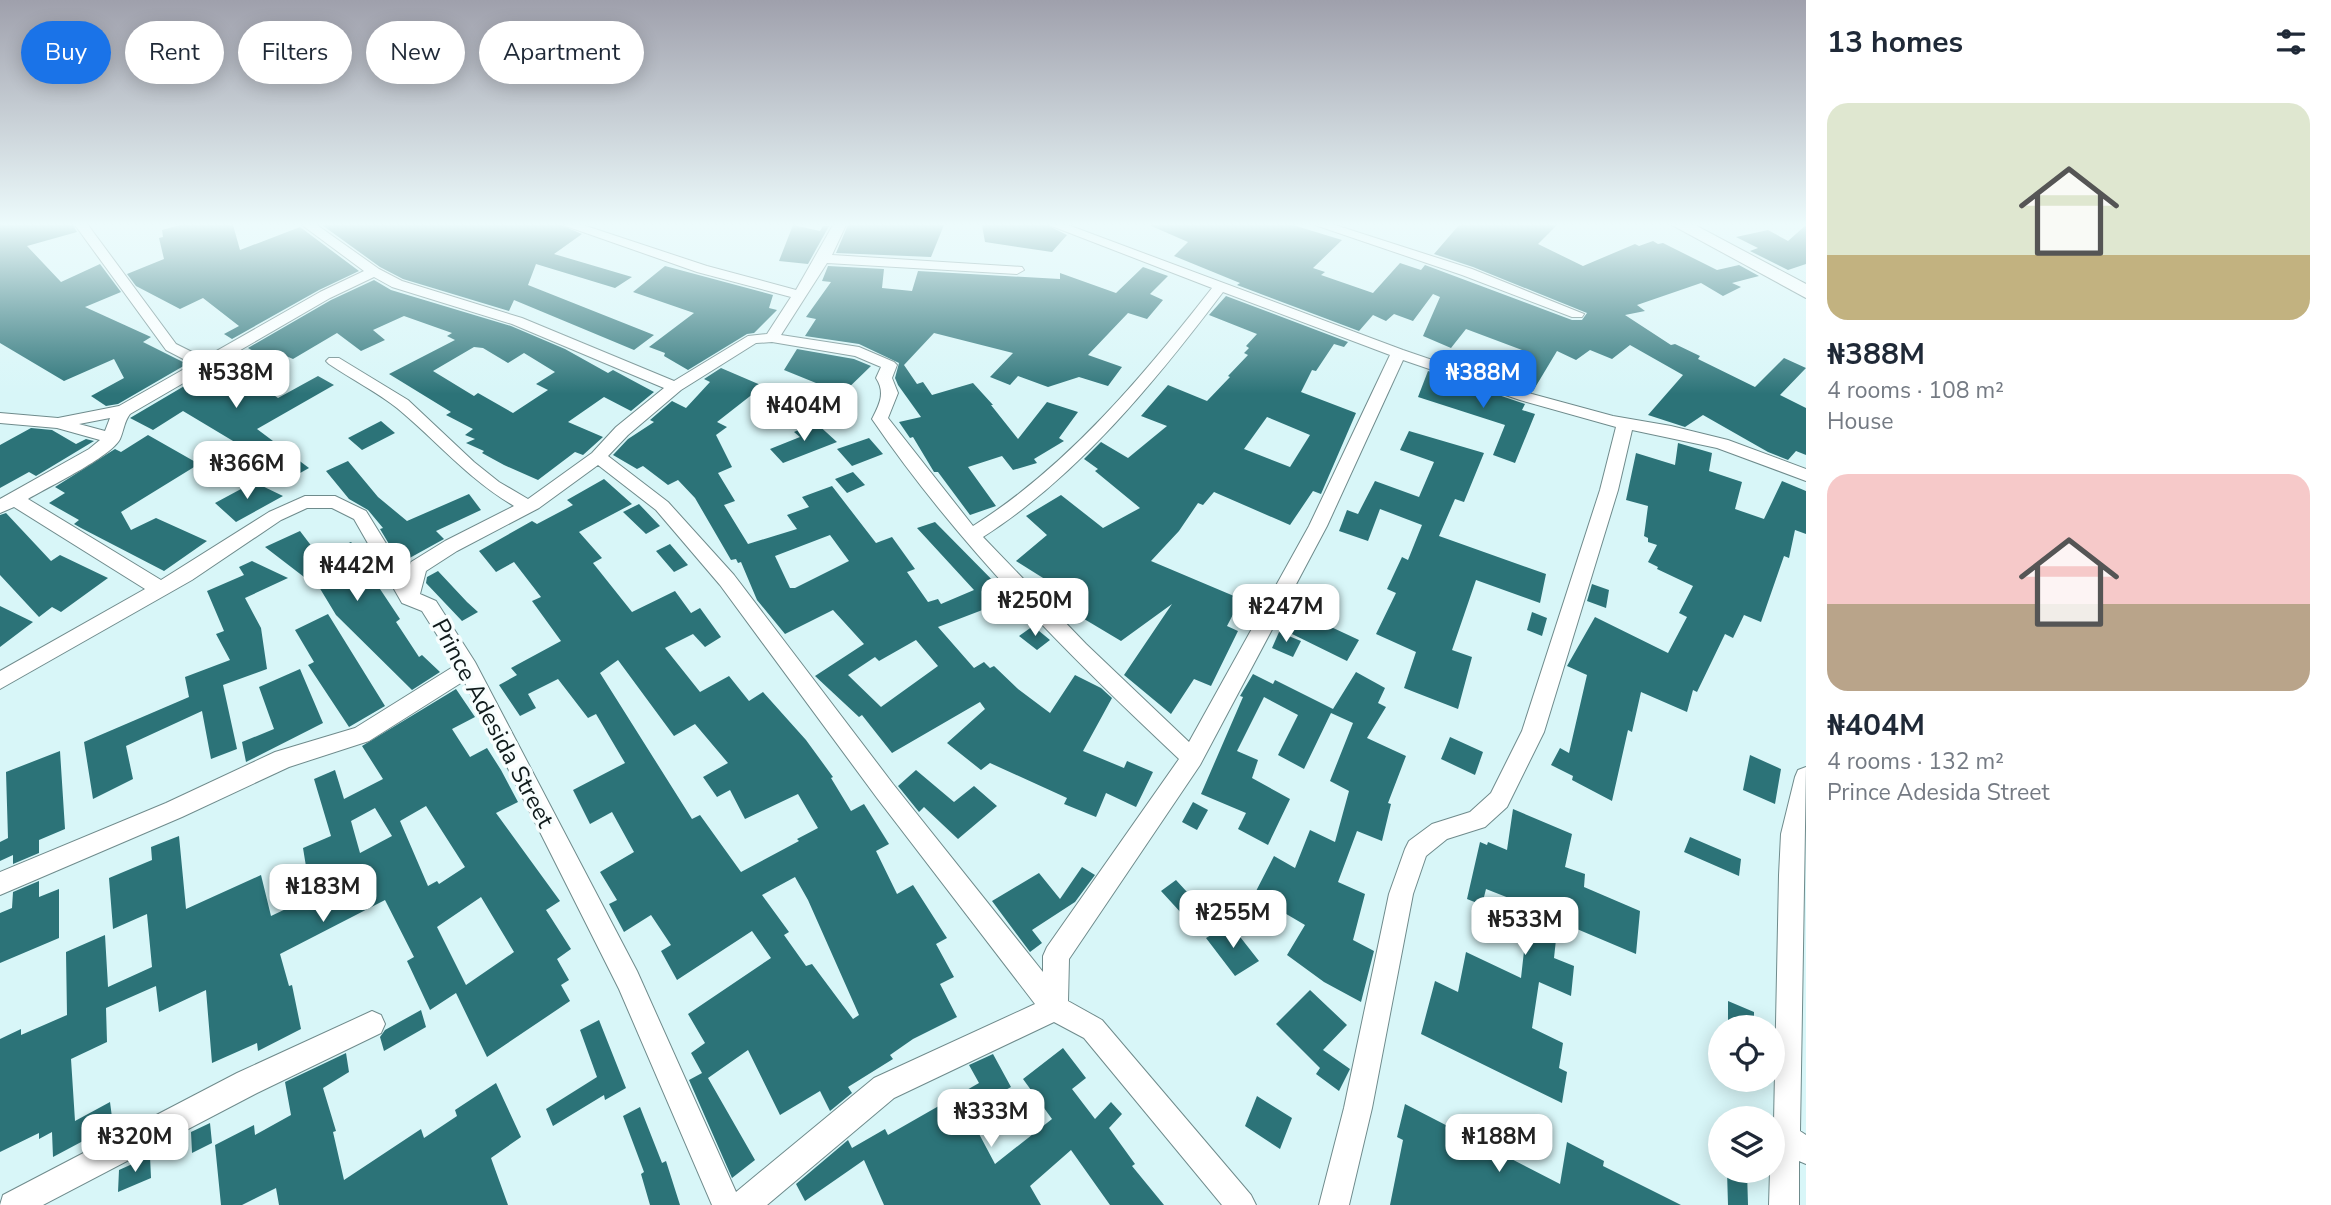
<!DOCTYPE html>
<html lang="en">
<head>
<meta charset="utf-8">
<style>
  :root { --surface:#fff; --page:#f2f2f3; --text:#1f2937; --muted:#747a83; --accent:#1a73e8 }
  body { margin:0; font-family:"Nunito Sans",sans-serif; background:var(--page); color:var(--text); height:100vh; display:flex; flex-direction:column; font-size:26px; white-space:nowrap }
  * { box-sizing:border-box; margin:0 }
  p { font-size:23px; color:var(--muted) }
  .icon { flex:none; width:38px; height:38px; fill:none; stroke:currentColor; stroke-width:2; stroke-linecap:round; stroke-linejoin:round }
  .map { position:relative; flex:1; overflow:hidden }
  .drawer { display:flex; flex-direction:column; background:var(--surface); width:525px }
  .drawer>* { flex:none }
  .top-card { position:absolute; left:21px; top:21px; width:665px; height:63px; display:flex; gap:14px }
  .tools { position:absolute; left:1708px; top:1015px; display:grid; gap:14px }
  .tools a { display:grid; place-items:center; width:77px; height:77px; border-radius:50%; background:var(--surface); box-shadow:0 4px 18px #0003; font-size:35px }
  .price { position:absolute; translate:-50% -60px; padding:0 16px; border-radius:14px; background:#fff; color:#222; font-size:23px; line-height:46px; filter:drop-shadow(0 2px 4px #0008) }
  .price::after { content:''; position:absolute; left:50%; top:42px; width:21px; height:16px; margin-left:-10px; background:inherit; clip-path:polygon(0 0,100% 0,50% 100%) }
  .price.on { background:var(--accent); color:#fff }
  ul { padding:0; list-style:none }
  li { display:grid; align-content:center; gap:14px; height:371px; padding:0 21px }
  li span { display:grid; place-items:center; height:217px; border-radius:21px; color:#555 }
  li>.icon { margin-inline-start:auto }
  span .icon { width:126px; height:126px; fill:#fffc; stroke-width:1 }
  li b { font-size:30px }
  h2 { display:flex; justify-content:space-between; align-items:center; height:84px; padding:0 21px; font-size:30px }
  .pill { padding:0 24px; border-radius:32px; background:var(--surface); box-shadow:0 4px 18px #0003; font-size:24px; line-height:63px }
  .pill.on { background:var(--accent); color:#fff }
  main { display:flex; flex:1; min-height:0 }
  .map>svg:first-child { display:block }
</style>
</head>
<body>
<main>
<div class="map">
<svg width="1806" height="1205" viewBox="0 0 1806 1205">
  <rect width="100%" height="100%" fill="#d8f6f8"/>
  <path fill="#2c7378" fill-rule="evenodd" d="M0 225H73L77 232 27 246 61 282 100 264 121 292 85 307 151 337 143 342 187 364 118 404 106 406 91 396 124 378 114 359 64 381 0 343Z
    M180 225H233L240 250 300 227 359 271 319 290 232 339 224 334 239 326 203 298 180 309 136 286 127 274 164 259 159 238 163 237 162 230Z
    M322 225H561L582 234 554 254 632 277 615 288 536 264 528 285 654 335 634 350 514 300 509 311 403 279 380 267Z
    M793 225 820 231 823 226H829L808 264 779 261Z
    M848 225H944L931 257 836 253Z
    M982 225H1047L1067 235 1052 252 985 242Z
    M1149 225H1293L1342 240 1313 268 1325 272 1321 275 1373 293 1400 263 1421 270 1425 265 1572 320H1582L1587 313 1473 267 1434 254 1459 225H1557L1538 244 1583 266 1635 244 1639 246 1653 241 1658 244 1663 243 1717 270 1739 265 1759 276 1732 283 1741 287 1723 296 1701 283 1637 305 1645 311 1625 315 1671 345 1675 344 1700 356 1698 359 1755 387 1784 358 1806 368 1780 395 1806 408V455L1796 451 1788 460 1768 452 1703 415 1685 427 1648 415 1683 375 1630 345 1612 359 1590 350 1576 360 1557 351 1533 391 1480 373 1481 370 1505 378 1522 350 1466 329 1451 348 1423 336 1440 297 1433 294 1413 321 1394 314 1386 321 1373 315 1359 331 1237 285 1240 283 1174 256 1188 242Z
    M1806 225V264L1788 270 1750 251 1758 248 1736 237 1768 230 1788 241Z
    M665 266 773 295 769 308 777 310 754 333 747 334 688 370 664 356 665 353 649 347 694 313 633 292Z
    M828 266 884 269 882 288 912 291 918 271 1060 279V273L1116 293 1143 267 1168 276 1150 294 1163 300 1147 319 1128 313 1088 355 1122 367 1108 386 1079 377 1048 387 1018 376 1010 385 990 377 1013 353 934 333 904 365 917 384 923 382 932 395 973 383 993 405H991L1018 439 1047 402 1078 412 1059 438 1064 441 1034 459 1037 463 1013 470 1002 456 968 467 996 506 970 515 938 472H934L913 437 910 438 899 422 921 417 898 385 895 378 899 363 859 344 805 336 816 319 806 317 831 282 822 281Z
    M374 280 391 290 511 326 565 349 608 373 613 370 654 392 631 411 604 397 568 422 603 437 583 455 575 452 538 480 504 465 482 453 484 451 466 443 475 439 465 435 473 429 446 415 451 412 389 374 455 340 447 336 452 333 404 316 373 330 385 340 361 351 337 333 293 359 286 356 274 363 248 348 331 300ZM474 347 483 348 508 363 524 353 555 372 536 384 548 390 513 413 478 393 474 396 433 371Z
    M1226 296 1348 342 1344 347 1334 344 1316 371 1312 370 1301 392 1356 413 1321 494 1313 491 1290 525 1214 492 1203 505 1198 503 1179 531 1151 561 1241 599 1227 626 1238 631 1211 686 1194 679 1171 714 1124 675 1172 604 1121 641 1049 598 1059 588 1016 561 1047 535 1026 516 1061 495 1103 528 1140 508 1095 471 1098 469 1084 459 1101 442 1128 458 1167 426 1141 416 1168 385 1207 401 1230 377 1228 376 1248 355 1244 353 1249 348 1246 346 1257 334 1209 315ZM1267 417 1310 435 1290 467 1244 449Z
    M797 349 854 359 871 366 839 397 834 392 829 398 808 390 816 383 784 370Z
    M225 362 254 374 248 377 278 398 318 376 334 385 257 429 309 468 293 477 183 411 153 430 130 418Z
    M721 368 763 386 717 422 727 427 716 435 732 467 718 473 735 501 724 505 748 544 797 529 787 515 809 507 802 497 832 486 876 543 892 537 915 569 907 572 928 602 938 599 941 604 974 590 917 528 935 522 1011 599 938 627 974 668 984 662 990 668 994 666 1018 689 1050 713 1075 675 1101 688 1112 698 1083 751 1124 768 1127 761 1153 772 1136 807 1106 793 1096 817 1064 804 1067 798 990 763 981 770 947 743 985 709 980 702 892 753 862 715 859 717 815 676 864 644 833 610 785 634 757 600 741 562 738 563 736 559 731 560 695 498 678 480 668 485 643 466 637 469 613 455 628 439 654 422 650 420 672 401 686 408 710 382 704 379ZM830 535 849 561 795 588H790L775 556ZM916 640 938 666 881 707 848 675 875 657 879 661Z
    M1428 371 1525 404 1522 410 1535 414 1515 463 1493 455 1505 425 1418 397Z
    M381 421 395 433 362 450 348 438Z
    M815 422 837 442 783 463 770 449 800 437 794 432Z
    M31 428 52 430 76 444 86 439 94 441 36 476 29 472 0 488V445Z
    M1409 431 1484 453 1464 502 1455 499 1439 536 1546 574 1540 603 1476 580 1452 650 1472 657 1458 709 1404 688 1416 652 1376 634 1396 593 1387 589 1402 557 1408 560 1422 525 1380 509 1368 541 1339 531 1347 510 1358 514 1375 481 1419 497 1434 462 1400 450Z
    M148 435 199 464 121 512 131 530 156 518 207 541 164 571 81 528 74 524 79 520 49 503 65 493 55 487 115 449 121 452Z
    M869 438 883 454 852 466 837 449Z
    M1678 443 1712 453 1709 471 1742 482 1735 509 1764 519 1782 481 1806 491V534L1795 530 1789 558 1784 556 1761 622 1744 615 1733 638 1725 634 1697 692 1693 690 1687 712 1641 692 1632 732 1628 730 1612 801 1572 780 1573 776 1551 765 1560 748 1569 753 1587 675 1567 666 1595 617 1668 653 1687 617 1679 613 1693 586 1657 569 1658 567 1648 562 1657 545 1648 542V538L1644 536 1648 506 1626 500 1636 453 1675 465Z
    M348 461 378 497 407 521 469 494 481 510 436 531 444 539 406 560 389 544 380 529 383 528 368 510 349 499 326 471Z
    M853 472 865 485 847 493 835 479Z
    M604 479 632 504 579 532 602 558 593 563 632 612 675 591 691 613 700 608 721 637 705 647 693 634 665 648 700 692 729 676 749 701 763 692 806 740 833 777 831 778 851 811 864 804 889 844 876 851 897 894 913 885 947 938 936 944 954 977 940 984 957 1017 913 1039 890 1055 893 1059 848 1087 852 1093 830 1111 820 1091 780 1115 748 1050 708 1078 755 1160 732 1178 689 1080 702 1073 691 1053 705 1043 688 1014 771 958 752 931 677 980 661 951 671 945 651 915 624 932 609 904 617 900 600 872 634 852 612 812 590 824 573 790 625 763 596 714 588 718 558 679 528 694 536 708 520 716 499 685 517 675 511 668 561 641 532 601 541 597 514 562 496 572 479 551 532 521 537 524 573 505 567 500ZM618 660 674 736 695 724 728 763 703 777 717 797 730 790 745 819 798 794 818 828 797 839 799 841 741 872 700 815 692 819 600 673ZM795 877 808 900 859 1015 853 1019 812 964 806 966 784 935 789 932 762 895Z
    M254 482 283 496 236 522 215 503Z
    M639 504 660 526 646 534 623 512Z
    M6 513 51 561 60 555 108 578 61 612 52 607 39 617 0 575V515Z
    M300 531 319 556 351 542 367 560 362 562 400 619 396 622 419 657 422 655 440 672 412 690 336 615 313 577 308 580 265 547Z
    M670 544 688 565 674 572 656 551Z
    M252 561 288 578 245 598 261 628 267 669 223 685 237 749 211 759 202 711 126 746 133 779 93 799 84 742 189 697 185 677 230 660 216 634 224 631 207 591 244 575 239 567Z
    M438 571 467 602 478 612 462 621 426 583 427 577Z
    M1592 584 1609 590 1606 608 1587 601Z
    M0 606 33 622 0 647Z
    M1532 612 1547 618 1542 636 1527 630Z
    M1301 613 1359 640 1347 661 1292 634Z
    M328 614 385 706 349 727 308 665 314 662 295 630Z
    M1033 626 1050 640 1037 650 1019 636Z
    M1279 632 1301 641 1293 657 1272 648Z
    M300 669 323 723 246 762 242 742 274 729 259 687Z
    M1356 672 1385 688 1378 703 1386 707 1367 738 1406 756 1388 803 1391 804 1382 841 1357 831 1338 882 1365 894 1353 940 1374 951 1361 1002 1324 982 1287 955 1305 925 1254 895 1274 856 1295 868 1310 830 1335 842 1349 791 1330 781 1353 723 1331 713 1304 769 1278 755 1298 715 1264 697 1237 751 1258 760 1252 778 1290 799 1268 845 1238 829 1246 813 1201 794 1243 697 1240 696 1253 674 1273 684 1275 680 1333 709Z
    M456 689 475 717 452 729 470 757 487 748 501 770 518 802 496 813 560 901 546 910 571 949 557 959 569 980 561 985 570 1001 487 1057 456 993 430 1010 407 961 414 957 385 900 280 954 289 986 292 985 301 1029 258 1051 257 1043 212 1063 206 990 159 1012 156 986 106 1008 107 1042 71 1059 75 1121 110 1102 113 1125 53 1157 52 1132 39 1139V1133L0 1152V1039L21 1029V1035L67 1015 66 952 105 935 108 987 152 967 147 914 113 929 109 878 152 860 151 847 179 836 186 909 261 875 271 916 311 897 303 848 331 836 314 779 335 770 344 799 383 779 362 746ZM426 806 465 867 439 884 437 881 428 886 400 821ZM375 808 392 836 360 853 351 821ZM481 897 514 952 466 985 437 927Z
    M1450 737 1483 752 1475 775 1441 759Z
    M60 751 65 829 39 840V853L13 864V855L0 861V842L8 838 6 772Z
    M1750 755 1781 769 1775 804 1743 790Z
    M916 770 954 802 974 786 997 806 958 839 924 807 919 812 898 786Z
    M1193 802 1208 810 1197 830 1182 822Z
    M1513 809 1572 834 1565 867 1585 874 1584 887 1640 911 1636 954 1558 921 1554 958 1574 966 1571 996 1539 982 1532 1028 1563 1043 1559 1068 1567 1072 1562 1103 1421 1034 1435 981 1458 992 1466 952 1521 978 1529 906 1486 889 1482 905 1467 899 1480 842 1487 845 1488 842 1507 850Z
    M1690 837 1741 859 1739 876 1684 852Z
    M1082 867 1095 875 1075 902 1032 930 1042 943 1030 952 992 901 1039 873 1060 899Z
    M1176 880 1198 904 1183 915 1161 891Z
    M39 881V897L59 889V938L0 963V913L12 908 13 892Z
    M1230 924 1259 961 1235 976 1206 938Z
    M1310 990 1347 1025 1323 1050 1350 1069 1339 1091 1316 1074 1320 1068 1276 1024Z
    M1728 1001 1754 1012V1027H1728Z
    M421 1010 426 1027 384 1051 380 1037 385 1030Z
    M599 1020 626 1088 605 1100 604 1095 553 1126 546 1109 597 1077 580 1030Z
    M1063 1048 1086 1078 1072 1089 1095 1119 1111 1102 1122 1114 1109 1128 1135 1164 1132 1166 1164 1205H1110L1071 1150 1030 1186 1041 1205H884L864 1160 805 1201 796 1184 848 1140 852 1148 885 1129 888 1135 979 1083 969 1065 993 1054 1011 1087 973 1108 983 1126 977 1130 995 1164 1052 1119 1023 1079Z
    M346 1053 349 1072 323 1088 336 1131 333 1132 344 1180 421 1129 424 1138 457 1116 455 1110 496 1083 521 1137 491 1158 508 1205H279L276 1188 242 1205H221L215 1145 254 1125 255 1135 291 1115 285 1082Z
    M1257 1096 1292 1118 1280 1149 1245 1126Z
    M1405 1104 1560 1184 1567 1142 1604 1161 1603 1166 1681 1205H1390L1403 1140 1397 1137Z
    M640 1107 662 1163 666 1161 680 1205H650L641 1174 644 1172 623 1116Z
    M210 1123 212 1143 192 1153 191 1132Z
    M150 1156 151 1178 118 1192 119 1170Z
    M1727 1171H1747L1748 1205H1728Z"/>
  <g fill="none" stroke-linecap="round" stroke-linejoin="round">
    <g stroke="#6f8b8c" stroke-width="2">
      <path id="street" d="M75 225H88L176 344 204 358 320 292 364 271 302 225H317L379 269 402 281 522 318 674 381 748 336 767 334 791 297 697 272 563 225H583L707 266 796 290 833 225H846L832 255 1022 267 1024 270 1017 274 827 263 781 335 859 347 894 362 897 365 892 378 898 393 888 418 973 526C1067 467 1144 375 1212 288L1049 225H1068L1403 350 1532 394 1613 416 1671 426 1728 440 1806 469V481L1717 448 1632 430 1618 490 1544 732 1507 807 1485 827 1447 839 1426 856 1413 894 1372 1108 1349 1205H1319L1344 1108 1389 894 1405 849 1409 841 1432 824 1470 812 1491 793 1522 731 1600 490 1616 427 1520 400 1403 360 1327 526 1200 765 1069 959 1068 1001 1102 1020 1251 1195 1256 1205H1222L1084 1038 1054 1022 894 1098 767 1205H712L619 989 464 681 369 741 289 767 182 817 0 895V872L166 803 275 752 355 728 456 665 422 611 402 603 354 519 332 508H307L281 520 192 580 0 689V671L145 589 14 507 0 513V499L89 449 100 440 57 428 0 423V413L58 418 119 406 193 364 166 350ZM374 277 392 287 512 324 664 388 616 427 592 453 528 499 499 482 474 462 408 400 339 358H329L326 361 329 364C351 379 377 392 397 408 438 442 468 479 514 506L445 541 411 562 406 576 366 511 335 496H305L269 512 161 580 28 499C48 487 111 457 120 439 124 430 124 422 130 414L330 298ZM1223 292 1390 355 1309 526 1189 742 1086 644 983 537C1078 476 1155 382 1223 292ZM772 342 855 356 881 367 876 378C886 393 879 405 872 419 958 545 1068 655 1179 759L1047 947 1043 956V972L893 784 734 575 668 502 608 456 628 435 681 390 756 343ZM110 418 105 431 79 424ZM598 465 656 510 720 585 877 798 1035 1004 874 1078 736 1192 637 971 475 662 436 601 420 594 426 571 457 551 539 508Z
        M1315 225H1335L1472 269 1584 314 1582 317H1572L1462 275Z
        M1806 767 1800 1131 1806 1135V1164L1799 1161V1205H1769L1770 1171H1773L1779 875 1781 834 1795 777 1798 770Z
        M372 1011 381 1015 385 1024 381 1033 257 1093 43 1205H0L3 1195 237 1073Z"/>
    </g>
    <g stroke="#6f8b8c" stroke-width="2">
      <path id="secondary" d="M1672 225H1695L1806 284V298Z"/>
    </g>
    <use href="#street" fill="#fff" fill-rule="evenodd"/>
    <use href="#secondary" fill="#fff" fill-rule="evenodd"/>
  </g>
  <linearGradient id="sky" x2="0" y2="1"><stop stop-color="#9fa0ac"/><stop offset="0.57" stop-color="#edfbfc"/><stop offset="1" stop-color="#edfbfc" stop-opacity="0"/></linearGradient>
  <rect width="1806" height="394" fill="url(#sky)"/>
  <g text-anchor="middle" dominant-baseline="central" stroke-width="7" stroke-linejoin="round" paint-order="stroke">
    <g font-size="24" fill="#101b1c" stroke="#f8fefe">
      <text transform="translate(493 723) rotate(62)">Prince Adesida Street</text>
    </g>
  </g>
</svg>
<div class="tools">
<a><svg class="icon" aria-label="locate" viewBox="0 0 24 24"><circle cx="12" cy="12" r="6"/><path d="M12 2v4M12 18v4M2 12h4M18 12h4"/></svg></a>
<a><svg class="icon" aria-label="layers" viewBox="0 0 24 24"><path d="M12 4l9 5-9 5-9-5zM3 14l9 5 9-5"/></svg></a>
</div>
<b class="price" style="left:236px;top:410px">₦538M</b>
<b class="price on" style="left:1483px;top:410px">₦388M</b>
<b class="price" style="left:804px;top:443px">₦404M</b>
<b class="price" style="left:247px;top:501px">₦366M</b>
<b class="price" style="left:357px;top:603px">₦442M</b>
<b class="price" style="left:1035px;top:638px">₦250M</b>
<b class="price" style="left:1286px;top:644px">₦247M</b>
<b class="price" style="left:323px;top:924px">₦183M</b>
<b class="price" style="left:1233px;top:950px">₦255M</b>
<b class="price" style="left:1525px;top:957px">₦533M</b>
<b class="price" style="left:991px;top:1149px">₦333M</b>
<b class="price" style="left:135px;top:1174px">₦320M</b>
<b class="price" style="left:1499px;top:1174px">₦188M</b>
<div class="top-card">
<a class="pill on">Buy</a>
<a class="pill">Rent</a>
<a class="pill">Filters</a>
<a class="pill">New</a>
<a class="pill">Apartment</a>
</div>
</div>
<section class="drawer">
<h2>13 homes<svg class="icon" aria-label="filters" viewBox="0 0 24 24"><path d="M4 7h16M4 17h16"/><circle cx="9" cy="7" r="2"/><circle cx="15" cy="17" r="2"/></svg></h2>
<ul>
<li><span style="background:linear-gradient(#dfe7d0 70%,#c2b280 0)"><svg class="icon" aria-label="home" viewBox="0 0 24 24"><path d="M3 11l9-7 9 7M6 9v11h12V9"/></svg></span><div><b>₦388M</b><p>4 rooms · 108 m²</p><p>House</p></div></li>
<li><span style="background:linear-gradient(#f6c9c9 60%,#b9a48a 0)"><svg class="icon" aria-label="home" viewBox="0 0 24 24"><path d="M3 11l9-7 9 7M6 9v11h12V9"/></svg></span><div><b>₦404M</b><p>4 rooms · 132 m²</p><p>Prince Adesida Street</p></div></li>
</ul>
</section>
</main>
</body>
</html>
